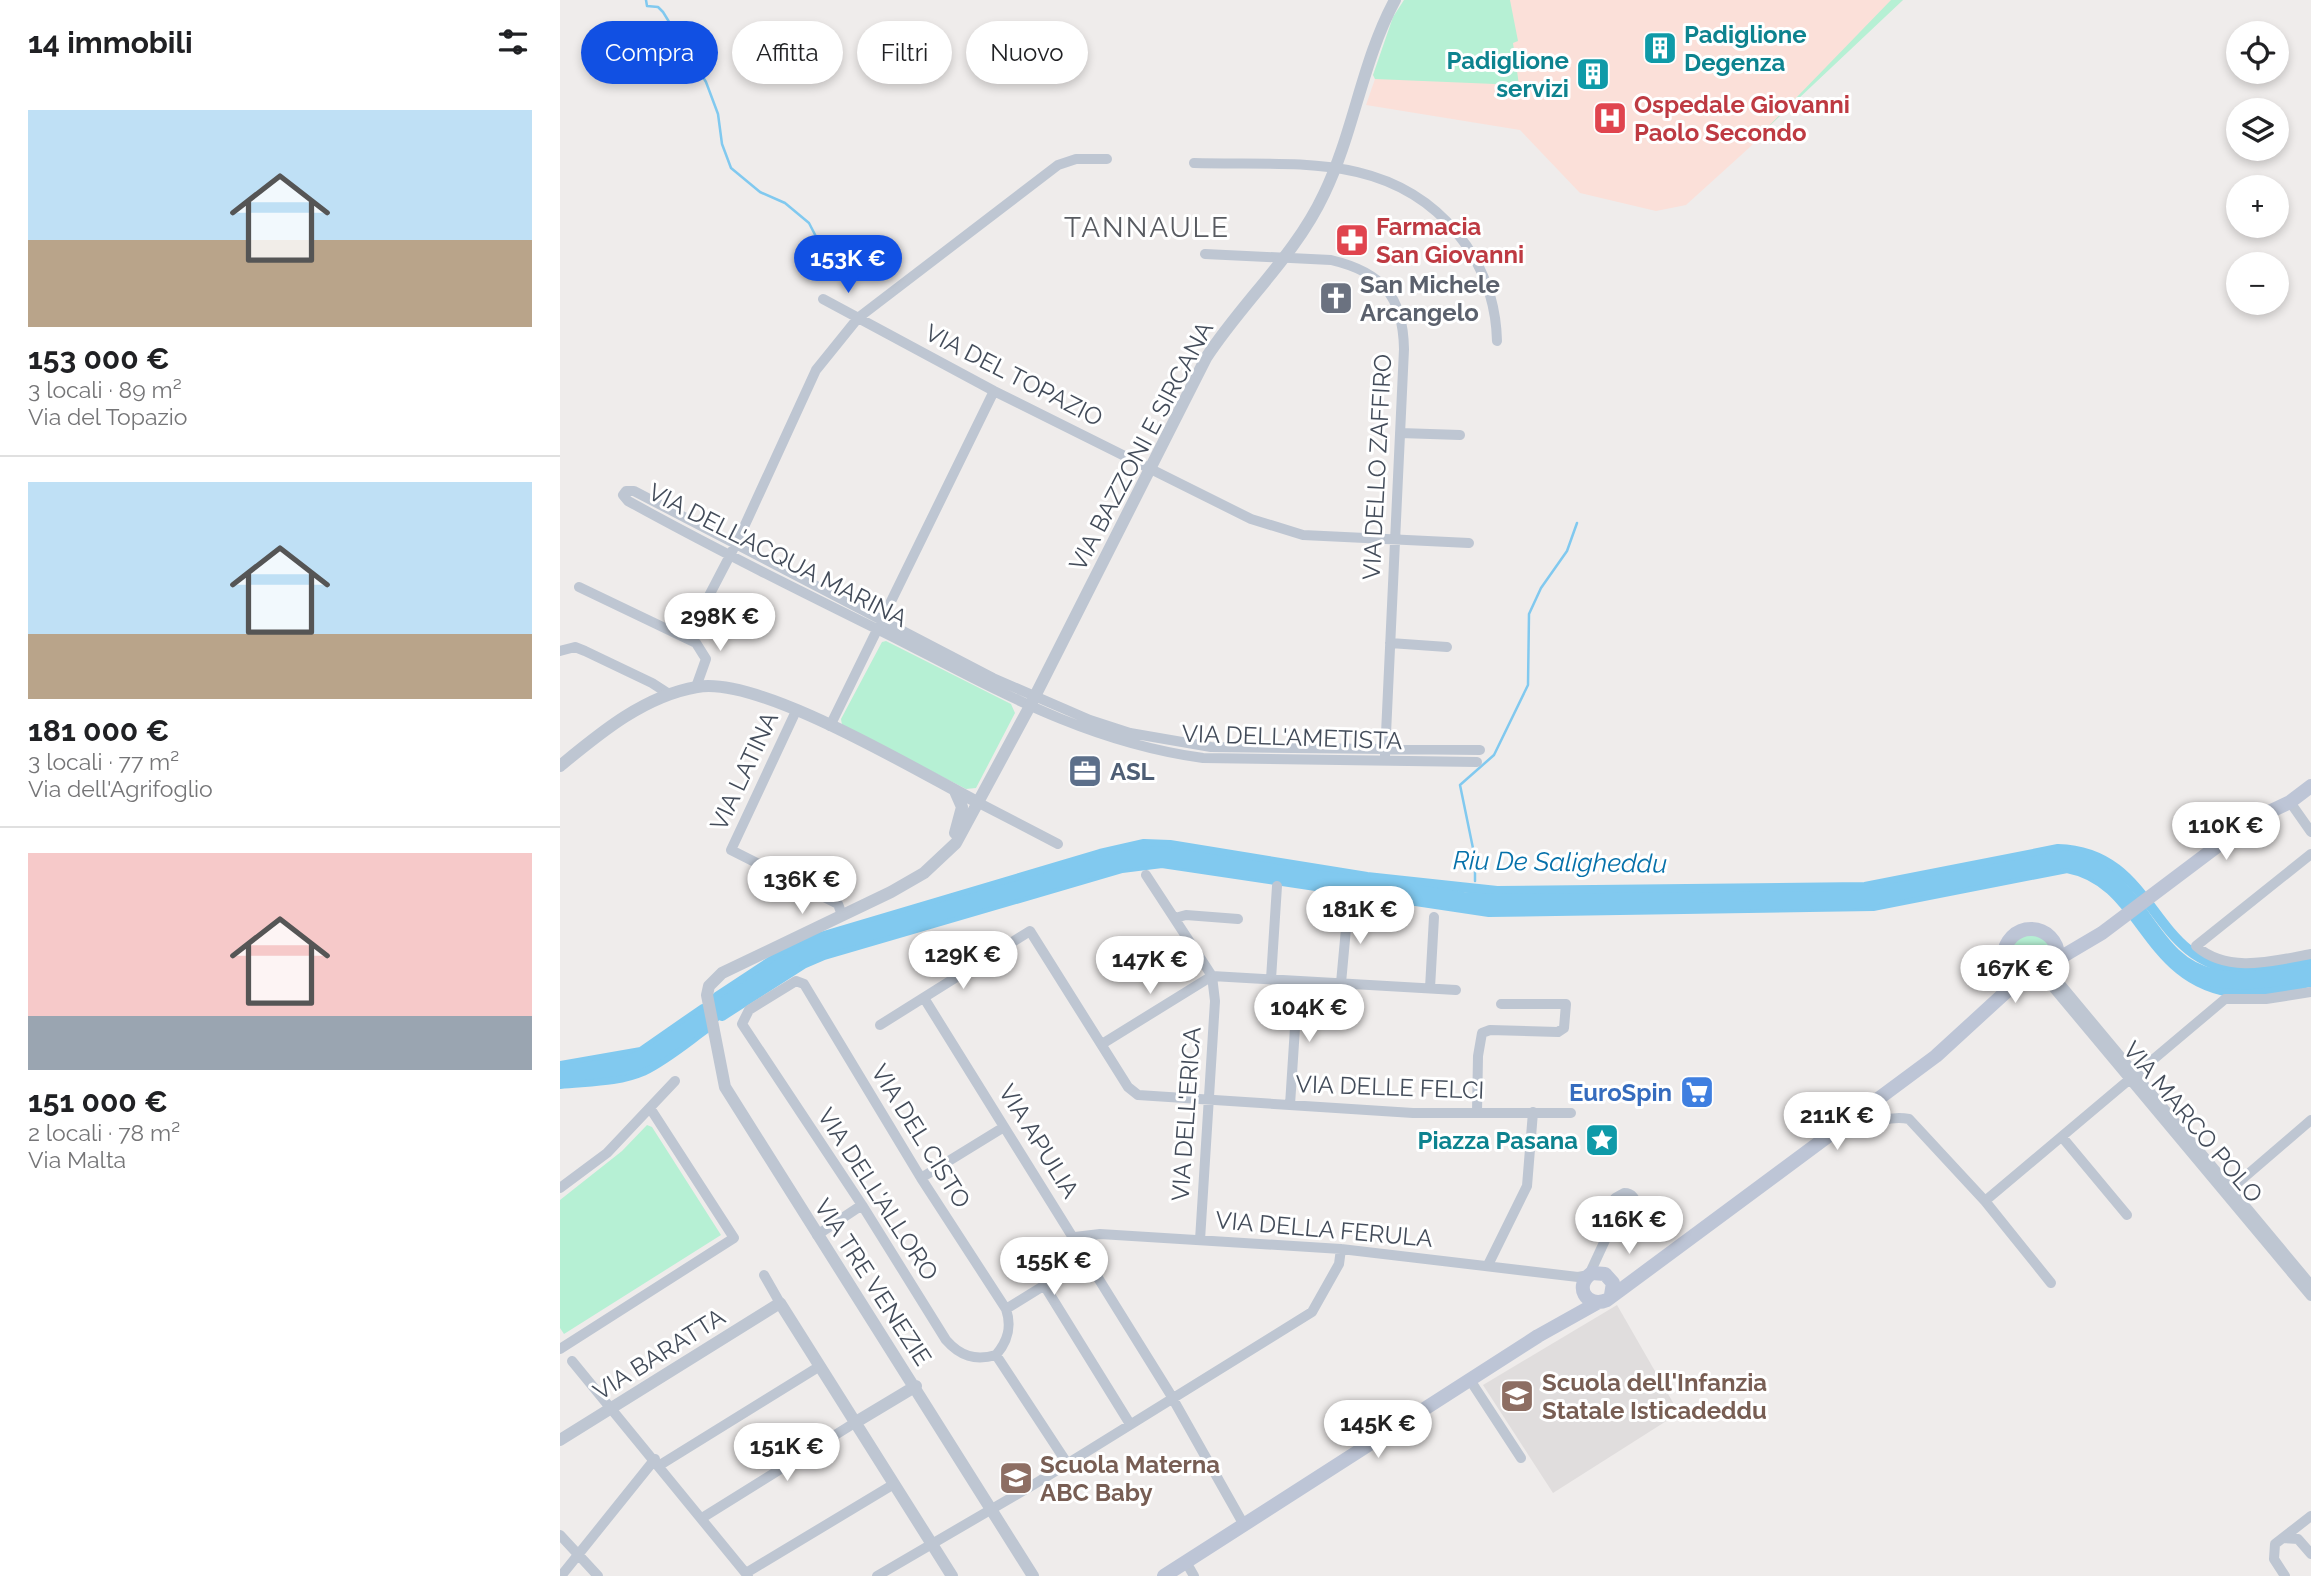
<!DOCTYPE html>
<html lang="it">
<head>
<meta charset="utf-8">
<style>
  :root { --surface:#fff; --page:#f6f6f6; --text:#202124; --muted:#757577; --line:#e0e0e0; --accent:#1150e3 }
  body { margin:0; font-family:Raleway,sans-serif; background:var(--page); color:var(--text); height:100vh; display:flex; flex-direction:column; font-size:26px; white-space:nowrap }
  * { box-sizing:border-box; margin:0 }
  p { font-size:23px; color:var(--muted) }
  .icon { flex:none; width:38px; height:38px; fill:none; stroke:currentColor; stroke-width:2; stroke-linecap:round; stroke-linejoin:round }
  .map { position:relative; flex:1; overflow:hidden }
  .drawer { display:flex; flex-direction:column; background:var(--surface); width:560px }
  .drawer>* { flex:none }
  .banner { position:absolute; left:21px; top:21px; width:665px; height:63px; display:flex; gap:14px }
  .tools { position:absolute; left:1666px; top:21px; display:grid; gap:14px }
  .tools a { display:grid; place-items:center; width:63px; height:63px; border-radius:50%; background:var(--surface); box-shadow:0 4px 10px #0003; font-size:35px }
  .price { position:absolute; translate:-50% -60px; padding:0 16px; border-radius:24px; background:#fff; color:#222; font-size:23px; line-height:46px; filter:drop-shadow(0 2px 4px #0008) }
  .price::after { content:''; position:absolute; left:50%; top:42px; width:21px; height:16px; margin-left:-10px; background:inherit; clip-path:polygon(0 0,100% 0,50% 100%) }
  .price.active { background:var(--accent); color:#fff }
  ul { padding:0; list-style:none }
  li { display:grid; align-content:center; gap:14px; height:371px; padding:0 28px }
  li+li { border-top:2px solid var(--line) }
  li span { display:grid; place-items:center; height:217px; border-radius:0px; color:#555 }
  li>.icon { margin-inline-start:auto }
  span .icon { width:126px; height:126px; fill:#fffc; stroke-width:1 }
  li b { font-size:30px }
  h2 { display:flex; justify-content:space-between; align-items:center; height:84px; padding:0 28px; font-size:30px }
  .tag { padding:0 24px; border-radius:32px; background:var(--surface); box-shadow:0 4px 10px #0003; font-size:24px; line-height:63px }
  .tag.active { background:var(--accent); color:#fff }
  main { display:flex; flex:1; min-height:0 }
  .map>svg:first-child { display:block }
</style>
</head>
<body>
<main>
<section class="drawer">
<h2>14 immobili<svg class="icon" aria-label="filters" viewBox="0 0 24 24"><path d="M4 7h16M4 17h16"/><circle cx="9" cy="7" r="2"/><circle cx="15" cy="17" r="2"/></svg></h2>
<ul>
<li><span style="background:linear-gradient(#bfe0f5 60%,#b9a48a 0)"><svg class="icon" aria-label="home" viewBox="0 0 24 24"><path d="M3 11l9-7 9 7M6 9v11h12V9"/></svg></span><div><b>153 000 €</b><p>3 locali · 89 m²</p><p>Via del Topazio</p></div></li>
<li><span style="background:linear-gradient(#bfe0f5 70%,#b9a48a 0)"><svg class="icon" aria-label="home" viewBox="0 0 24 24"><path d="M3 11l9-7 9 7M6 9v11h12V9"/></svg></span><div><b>181 000 €</b><p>3 locali · 77 m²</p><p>Via dell'Agrifoglio</p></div></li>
<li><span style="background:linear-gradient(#f6c9c9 75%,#9aa5b1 0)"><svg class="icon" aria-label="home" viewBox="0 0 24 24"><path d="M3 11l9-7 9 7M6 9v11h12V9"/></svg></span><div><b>151 000 €</b><p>2 locali · 78 m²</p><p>Via Malta</p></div></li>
</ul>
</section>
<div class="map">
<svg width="1751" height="1576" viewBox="0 0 1751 1576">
  <rect width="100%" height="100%" fill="#efeceb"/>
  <path fill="#e0dddd" d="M1057 1305 1119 1413 993 1493 923 1385Z"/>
  <path fill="#fbe0d9" d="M844 0H1343L1247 87 1190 147 1126 205 1096 211 1020 193 960 130 806 105 815 79 813 75Z"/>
  <path fill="#b6f0d4" d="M844 0H950L958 41 953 43 959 85 815 79 813 75 833 17Z
    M1331 0H1343L1202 133Z
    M326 641 451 704 455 713 416 788 406 789 282 725 281 719 322 642Z
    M1450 956a21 21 0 1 1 42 0a21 21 0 1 1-42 0Z
    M87 1125 92 1127 161 1235 4 1334 0 1328V1200L62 1151Z"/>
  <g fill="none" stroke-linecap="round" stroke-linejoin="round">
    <path stroke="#81c9ef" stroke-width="2.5" d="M86 0 87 6 98 7 103 12 146 82 158 114 162 144 171 168 200 192 225 203 249 223 266 256 278 267
      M915 881V858L900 785 934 755 968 685 969 614 981 588 1007 551 1017 523
      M903 901 908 897"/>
    <path stroke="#81c9ef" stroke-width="10" d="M1751 960C1729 965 1705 972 1682 970 1588 964 1598 852 1498 849L1305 887 937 891 807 877 610 845 584 844 540 854 254 939 228 950 157 997 162 1016 243 964 264 955 562 868 602 863 929 912 1313 906 1507 868C1584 882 1583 983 1677 993 1702 995 1727 987 1751 982
      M0 1066 81 1052 143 1009 148 1027C127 1042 106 1060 83 1071 58 1082 27 1081 0 1084"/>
    <path stroke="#81c9ef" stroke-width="18" d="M0 1074 65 1066 95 1053 238 956 262 945 559 861 597 855 903 901 939 903 1293 900 1507 859C1585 877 1583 963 1654 978 1686 984 1719 977 1751 972"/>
    <path stroke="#bec6d2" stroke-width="10" d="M634 163C730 166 829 150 897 233 923 265 936 300 937 341
      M645 254 771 260C822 272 843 296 844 349L825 755
      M263 299 434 391 691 519 743 535 909 543
      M840 433 900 435
      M19 587 136 643 146 659 136 687
      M127 638 178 540 256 370 298 318 498 165 516 159H547
      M830 643 887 647
      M0 651 15 647 25 651 92 683 109 694
      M236 711 171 850 278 904 282 915
      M270 726 434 391
      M917 762 643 758C526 742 437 690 333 637 244 593 155 549 68 501L63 495 66 491H74L433 678 530 720 570 733 651 747 920 750
      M1730 802 1751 832
      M419 803 498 844
      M1751 854 1636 946C1668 974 1713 961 1751 954
      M586 875 652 976 655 1001 640 1240
      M615 918 626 915 678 919
      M1495 969 1496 979 1751 1285
      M652 976 896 990
      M711 979 717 886
      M236 981 244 984 361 1178 446 1309C452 1327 448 1341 436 1355 415 1361 400 1356 386 1340L302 1205 182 1024 189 1010Z
      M1478 982 1492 986 1751 1296
      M781 983 788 907
      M870 988 874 917
      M364 998 609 1392 684 1525
      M320 1025 470 931 568 1087 578 1095 853 1113H1011
      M542 1044 652 976
      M730 1105 738 981
      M917 1112 918 1056 922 1033 930 1030 998 1032 1004 1028 1006 1004H941
      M1281 1127 1294 1133C1312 1124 1328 1115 1349 1119L1425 1201 1491 1283
      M1502 1137 1567 1215
      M361 1178 444 1127
      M0 1188 47 1153 115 1081
      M1666 1193 1751 1120
      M1425 1201 1665 999H1706L1751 992
      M257 1235 302 1205
      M515 1237 540 1234 781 1249 1018 1277 1029 1275 1053 1223 1055 1198 1064 1193C1072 1193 1077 1199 1075 1207L1048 1237
      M928 1265 967 1186 973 1112
      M204 1275 220 1303
      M484 1285 570 1424
      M446 1309 527 1259
      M0 1349 174 1238 90 1108
      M436 1355 507 1463
      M12 1361 188 1576
      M910 1380 961 1458
      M100 1465 260 1366
      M142 1518 296 1422
      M0 1535 38 1576
      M1724 1538 1738 1539 1751 1554
      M626 1562 634 1576
      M186 1573 334 1484
      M1 1576 95 1459
      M317 1576 473 1485 752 1312 779 1264 781 1249
      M1725 1576 1714 1559 1715 1544 1751 1516"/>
    <path stroke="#bec6d2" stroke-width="12" d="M0 766C40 733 84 696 137 687 199 675 359 772 419 803
      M395 791 402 807 395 833
      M296 1422 356 1386
      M0 1440 220 1303 392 1576
      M473 1576 165 1087 147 995 149 986 162 973 331 892 364 873 396 843 470 706 646 358C683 301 735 256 764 194 794 132 802 61 835 0"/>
    <path stroke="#bdc5d6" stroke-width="14" d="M1444 956a27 27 0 1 1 54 0a27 27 0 1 1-54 0Z
      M1498 959 1542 933 1692 820 1730 802 1751 786
      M1051 1295 1053 1283 1045 1274 1032 1273C1013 1285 1026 1309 1047 1300L1376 1056 1459 980
      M604 1576 978 1336 1037 1303"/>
  </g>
  <defs>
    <g id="building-square" transform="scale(1.75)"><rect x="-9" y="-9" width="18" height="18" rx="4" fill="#0f9aa8" stroke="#fff"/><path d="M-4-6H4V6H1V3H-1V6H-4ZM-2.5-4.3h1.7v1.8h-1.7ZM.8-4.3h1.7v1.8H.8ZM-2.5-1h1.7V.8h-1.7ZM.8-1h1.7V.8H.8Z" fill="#fff"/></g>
    <g id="hospital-square" transform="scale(1.75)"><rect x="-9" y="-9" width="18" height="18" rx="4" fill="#e0444e" stroke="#fff"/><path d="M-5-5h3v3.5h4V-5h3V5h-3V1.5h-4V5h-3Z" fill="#fff"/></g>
    <g id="pharmacy-square" transform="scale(1.75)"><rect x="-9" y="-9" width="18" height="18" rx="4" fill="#e0444e" stroke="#fff"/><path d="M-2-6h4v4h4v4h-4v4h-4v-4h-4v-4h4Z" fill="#fff"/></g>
    <g id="church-square" transform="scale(1.75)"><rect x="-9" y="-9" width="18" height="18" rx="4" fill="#6b7280" stroke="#fff"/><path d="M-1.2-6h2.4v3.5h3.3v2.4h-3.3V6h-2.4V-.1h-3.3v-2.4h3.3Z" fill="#fff"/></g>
    <g id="office-square" transform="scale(1.75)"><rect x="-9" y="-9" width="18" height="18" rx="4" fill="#5c6f8a" stroke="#fff"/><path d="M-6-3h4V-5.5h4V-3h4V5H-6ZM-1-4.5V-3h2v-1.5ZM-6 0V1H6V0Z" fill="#fff"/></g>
    <g id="supermarket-square" transform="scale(1.75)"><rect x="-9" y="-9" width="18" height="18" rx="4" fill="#3f7fe0" stroke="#fff"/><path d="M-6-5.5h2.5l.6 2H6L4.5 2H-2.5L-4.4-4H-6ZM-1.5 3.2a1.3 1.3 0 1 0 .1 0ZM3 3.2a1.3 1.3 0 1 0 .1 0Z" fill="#fff"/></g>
    <g id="sight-square" transform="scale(1.75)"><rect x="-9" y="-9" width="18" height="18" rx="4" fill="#0f9aa8" stroke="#fff"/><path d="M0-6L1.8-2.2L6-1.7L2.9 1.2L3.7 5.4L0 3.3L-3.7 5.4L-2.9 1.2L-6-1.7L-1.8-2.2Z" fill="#fff"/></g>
    <g id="school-square" transform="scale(1.75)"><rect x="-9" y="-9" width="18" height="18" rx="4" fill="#8d6e63" stroke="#fff"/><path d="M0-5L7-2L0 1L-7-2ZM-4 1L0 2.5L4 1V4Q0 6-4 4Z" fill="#fff"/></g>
  </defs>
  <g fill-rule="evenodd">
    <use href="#building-square" x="1100" y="48"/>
    <use href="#building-square" x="1033" y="74"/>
    <use href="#hospital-square" x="1050" y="118"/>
    <use href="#pharmacy-square" x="792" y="240"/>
    <use href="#church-square" x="776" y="298"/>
    <use href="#office-square" x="525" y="771"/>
    <use href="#supermarket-square" x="1137" y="1092"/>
    <use href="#sight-square" x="1042" y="1140"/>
    <use href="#school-square" x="957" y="1396"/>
    <use href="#school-square" x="456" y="1478"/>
  </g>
  <g text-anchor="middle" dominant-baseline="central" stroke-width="6" stroke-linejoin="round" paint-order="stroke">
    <g font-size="24" font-weight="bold" fill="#0d838f" stroke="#fff" text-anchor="end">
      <text x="1124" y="34" text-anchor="start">Padiglione<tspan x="1124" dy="28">Degenza</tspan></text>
      <text x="1009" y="60">Padiglione<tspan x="1009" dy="28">servizi</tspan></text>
      <text x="1018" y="1140">Piazza Pasana</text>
    </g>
    <g font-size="24" font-weight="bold" fill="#be3a42" stroke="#fff" text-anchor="start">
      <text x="1074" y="104">Ospedale Giovanni<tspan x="1074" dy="28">Paolo Secondo</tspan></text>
      <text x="816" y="226">Farmacia<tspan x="816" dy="28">San Giovanni</tspan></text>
    </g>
    <g font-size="24" font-weight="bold" fill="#5b616d" stroke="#fff" text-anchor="start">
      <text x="800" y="284">San Michele<tspan x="800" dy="28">Arcangelo</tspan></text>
    </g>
    <g font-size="24" fill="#434c5a" stroke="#fff">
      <text transform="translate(454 375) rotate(27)">VIA DEL TOPAZIO</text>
      <text transform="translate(581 446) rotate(-62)">VIA BAZZONI E SIRCANA</text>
      <text transform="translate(817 467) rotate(-87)">VIA DELLO ZAFFIRO</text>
      <text transform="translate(218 555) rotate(27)">VIA DELL'ACQUA MARINA</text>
      <text transform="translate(732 737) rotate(2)">VIA DELL'AMETISTA</text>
      <text transform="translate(184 771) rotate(-65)">VIA LATINA</text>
      <text transform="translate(830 1087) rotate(2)">VIA DELLE FELCI</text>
      <text transform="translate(626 1114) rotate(-86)">VIA DELL'ERICA</text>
      <text transform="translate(1633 1122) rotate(50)">VIA MARCO POLO</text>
      <text transform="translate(361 1136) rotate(58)">VIA DEL CISTO</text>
      <text transform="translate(479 1141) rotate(58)">VIA APULIA</text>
      <text transform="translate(318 1194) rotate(57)">VIA DELL'ALLORO</text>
      <text transform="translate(764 1229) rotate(5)">VIA DELLA FERULA</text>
      <text transform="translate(313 1282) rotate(57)">VIA TRE VENEZIE</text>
      <text transform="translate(99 1354) rotate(-32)">VIA BARATTA</text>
    </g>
    <g font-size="24" font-weight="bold" fill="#4e5e75" stroke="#fff" text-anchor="start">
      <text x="550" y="771">ASL</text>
    </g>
    <g font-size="24" font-weight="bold" fill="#366cbe" stroke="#fff" text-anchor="end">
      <text x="1112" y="1092">EuroSpin</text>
    </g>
    <g font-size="24" font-weight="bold" fill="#785e54" stroke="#fff" text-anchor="start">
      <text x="982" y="1382">Scuola dell'Infanzia<tspan x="982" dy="28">Statale Isticadeddu</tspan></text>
      <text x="480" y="1464">Scuola Materna<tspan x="480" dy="28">ABC Baby</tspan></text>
    </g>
    <g font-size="26" font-style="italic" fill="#0671aa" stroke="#fff">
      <text transform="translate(1000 862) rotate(1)">Riu De Saligheddu</text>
    </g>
    <g font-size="28" letter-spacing="2" fill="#585b61" stroke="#fff">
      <text x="587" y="227">TANNAULE</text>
    </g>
  </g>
</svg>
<div class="tools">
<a><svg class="icon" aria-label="locate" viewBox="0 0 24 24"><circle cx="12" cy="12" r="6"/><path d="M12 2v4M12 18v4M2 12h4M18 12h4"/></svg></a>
<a><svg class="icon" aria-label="layers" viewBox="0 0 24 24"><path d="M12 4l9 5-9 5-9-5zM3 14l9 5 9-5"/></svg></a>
<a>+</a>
<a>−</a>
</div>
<b class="price active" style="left:288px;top:295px">153K €</b>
<b class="price" style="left:160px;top:653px">298K €</b>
<b class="price" style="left:1666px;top:862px">110K €</b>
<b class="price" style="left:242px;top:916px">136K €</b>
<b class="price" style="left:800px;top:946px">181K €</b>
<b class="price" style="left:403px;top:991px">129K €</b>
<b class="price" style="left:590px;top:996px">147K €</b>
<b class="price" style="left:1455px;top:1005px">167K €</b>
<b class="price" style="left:749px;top:1044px">104K €</b>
<b class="price" style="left:1277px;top:1152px">211K €</b>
<b class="price" style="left:1069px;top:1256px">116K €</b>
<b class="price" style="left:494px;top:1297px">155K €</b>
<b class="price" style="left:818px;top:1460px">145K €</b>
<b class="price" style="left:227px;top:1483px">151K €</b>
<div class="banner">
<a class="tag active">Compra</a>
<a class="tag">Affitta</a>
<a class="tag">Filtri</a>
<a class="tag">Nuovo</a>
</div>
</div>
</main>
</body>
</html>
